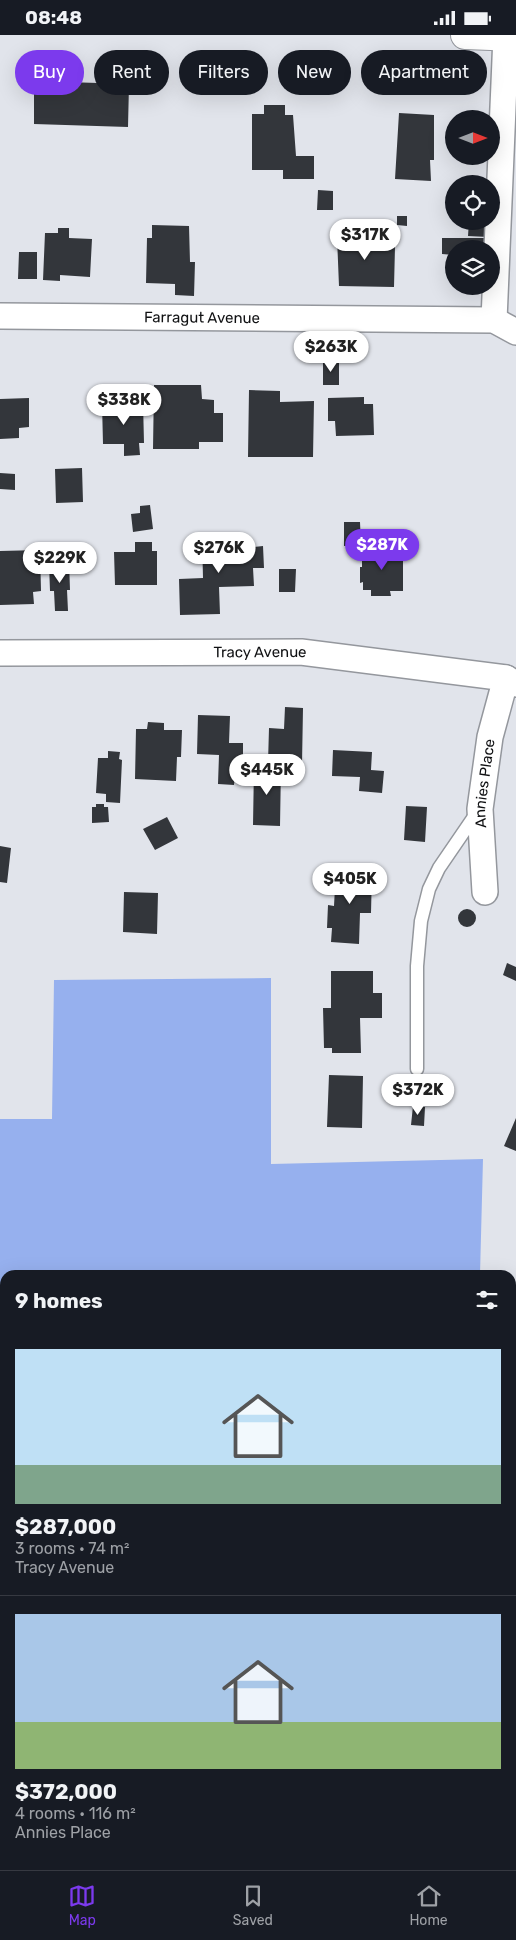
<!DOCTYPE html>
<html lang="en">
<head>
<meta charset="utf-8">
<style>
  :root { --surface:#171b24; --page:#242831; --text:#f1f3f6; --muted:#9ea1a6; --line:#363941; --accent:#7c3aed }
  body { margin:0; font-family:Rubik,sans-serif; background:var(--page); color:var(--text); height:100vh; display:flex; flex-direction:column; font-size:19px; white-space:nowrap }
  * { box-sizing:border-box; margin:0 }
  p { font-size:16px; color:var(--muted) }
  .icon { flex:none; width:28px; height:28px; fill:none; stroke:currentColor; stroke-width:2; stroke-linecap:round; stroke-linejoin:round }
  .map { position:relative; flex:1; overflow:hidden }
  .panel { position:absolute; left:0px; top:1235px; width:516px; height:600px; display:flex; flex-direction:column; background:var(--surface); border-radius:15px 15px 0 0; box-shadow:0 5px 20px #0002 }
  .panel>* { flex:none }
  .top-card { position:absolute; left:15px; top:15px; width:486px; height:45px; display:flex; gap:10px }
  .needle { width:32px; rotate:90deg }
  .controls { position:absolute; left:445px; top:75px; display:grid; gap:10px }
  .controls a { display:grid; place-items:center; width:55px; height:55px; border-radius:50%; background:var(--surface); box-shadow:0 5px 20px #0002; font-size:25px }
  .price { position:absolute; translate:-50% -42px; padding:0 11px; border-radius:18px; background:#fff; color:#222; font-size:16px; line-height:32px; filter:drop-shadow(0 1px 2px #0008) }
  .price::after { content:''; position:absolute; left:50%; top:30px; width:15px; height:11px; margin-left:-8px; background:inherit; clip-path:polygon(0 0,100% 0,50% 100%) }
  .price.active { background:var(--accent); color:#fff }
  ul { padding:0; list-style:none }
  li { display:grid; align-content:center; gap:10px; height:265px; padding:0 15px }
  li+li { border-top:1px solid var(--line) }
  li span { display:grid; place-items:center; height:155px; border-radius:0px; color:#555 }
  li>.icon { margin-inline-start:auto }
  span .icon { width:90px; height:90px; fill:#fffc; stroke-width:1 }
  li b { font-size:21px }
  h2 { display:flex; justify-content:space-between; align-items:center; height:60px; padding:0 15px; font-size:21px }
  .pill { padding:0 18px; border-radius:22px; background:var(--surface); box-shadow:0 5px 20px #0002; font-size:18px; line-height:45px }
  .pill.active { background:var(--accent); color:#fff }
  .status { display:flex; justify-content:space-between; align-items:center; height:35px; padding:0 25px; background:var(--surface); direction:ltr }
  .status svg { height:14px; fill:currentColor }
  .tab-bar { display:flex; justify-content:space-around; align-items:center; height:70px; border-top:1px solid var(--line); background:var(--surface); font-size:14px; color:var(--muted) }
  .tab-bar a { display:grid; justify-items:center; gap:2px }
  .tab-bar .active { color:var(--accent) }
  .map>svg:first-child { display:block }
</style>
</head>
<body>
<div class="status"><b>08:48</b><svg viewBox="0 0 49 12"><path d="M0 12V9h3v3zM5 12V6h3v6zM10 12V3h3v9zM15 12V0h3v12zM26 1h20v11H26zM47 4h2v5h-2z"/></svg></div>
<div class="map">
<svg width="516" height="1835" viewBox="0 0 516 1835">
  <rect width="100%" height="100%" fill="#e1e4eb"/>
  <path fill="#96b0ee" d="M271 943V1129L483 1124 480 1240H5V1716L0 1715V1084H52L54 945Z
    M511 1323H516V1835H260L259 1830H511Z"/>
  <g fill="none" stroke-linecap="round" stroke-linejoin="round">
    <path stroke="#7c9cec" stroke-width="8" d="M0 1375H5
      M511 1655 516 1665"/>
  </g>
  <path fill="#33363b" d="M98 41H113V48L129 49 128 92 34 89V46L98 48Z
    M264 70H285V80H293L296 121H314V144H283V135H252V79H264Z
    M399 78 434 80V125H430L431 146 395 144Z
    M318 155 333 156V175H317Z
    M397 181H407V191L397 190Z
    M469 186H488V202L468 201Z
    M152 190 189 191 190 227H195L194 261 175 260V249L146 248 147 203H152Z
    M58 193H69V203L92 204 90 242 60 240V246L43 245 45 198H58Z
    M345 198H384V212H395L394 252 339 251 337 202H345Z
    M442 203H489V214H454V220L442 219Z
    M19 217H37V244H18Z
    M323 326H339V350H323Z
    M154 350H201L202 364 214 365V378H223V407H199V414H153Z
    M249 355 280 356V367L314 366 313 422H248Z
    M364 362V369H373L374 400 336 401 335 386H328V363Z
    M29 363V392L19 393V403L0 404V364Z
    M143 367 144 408H139L140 420 124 421V409H103L102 368Z
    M82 433 83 467 56 468 55 434Z
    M0 438 15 439V455L0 454Z
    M150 470 153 494 133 497 131 479 140 478V471Z
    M344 487H360L361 510 344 511Z
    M202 502H224V507L253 506V512L263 511 264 533H253L254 551 219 552 220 579 180 580 179 544 203 543Z
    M135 507H152V516H157V550H115L114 517H135Z
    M362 513H403V556H390L391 561H371V555H363V547L360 548V532H362Z
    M40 515 41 556 33 557 34 569 0 570V516Z
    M69 526 70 555H67L68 576H55L54 556H50L49 528Z
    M279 534H296L295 557H279Z
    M285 672 303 673 302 729 268 728 269 693 284 694Z
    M198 680 230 681 229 708H243V740L235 739 234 750 218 749 219 720 197 719Z
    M148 687 164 688V695H182L181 722H177L176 746 135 744 136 694H147Z
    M333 715 372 717 371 735 384 736 382 758 359 756 360 742 332 741Z
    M108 716 120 717 119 724 122 725 120 768 106 767V759L96 758 98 723H108Z
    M254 731H281L280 791 253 790Z
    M96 769H104V772H108L109 787 92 788V772H96Z
    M406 771 427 772 425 807 404 805Z
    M167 782 178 803 155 815 143 794Z
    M0 811 11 813 7 848 0 847Z
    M336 834 372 836 371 878H360L359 909 331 907 332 893H327L328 870 334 871Z
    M124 857 158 858 157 899 123 897Z
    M458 883a9 9 0 1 1 18 0a9 9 0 1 1-18 0Z
    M507 928 516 932V946L503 940Z
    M331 936H373V958H382V983H360L361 1018H332V1013H324L323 973H331Z
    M329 1040 363 1041 362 1093 327 1092Z
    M413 1071 425 1072 424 1091 411 1090Z
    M516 1083V1116L504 1111Z
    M0 1787 5 1788V1828L0 1827Z
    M47 1830H99V1835L46 1833Z"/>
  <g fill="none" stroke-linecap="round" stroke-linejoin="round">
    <g stroke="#94979d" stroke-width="15">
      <path id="lane" d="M417 1034V931L421 886 429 854 439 833 478 776"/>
    </g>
    <g stroke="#94979d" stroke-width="28">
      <g id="street">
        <path id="s1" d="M0 281 494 285 516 297"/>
        <path d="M494 285 506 1"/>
        <path id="s2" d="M0 618 301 617 506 643 516 649"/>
        <path id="s3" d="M485 857 480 774 490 702 506 643"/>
      </g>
    </g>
    <g stroke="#94979d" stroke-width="30">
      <path id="secondary" d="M465 0 516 2"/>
    </g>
    <use href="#lane" stroke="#fff" stroke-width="12"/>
    <use href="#street" stroke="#fff" stroke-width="25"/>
    <use href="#secondary" stroke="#fff" stroke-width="28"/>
  </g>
  <g text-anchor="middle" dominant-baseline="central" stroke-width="5" stroke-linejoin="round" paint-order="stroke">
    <g font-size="15" fill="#101113" stroke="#e1e4eb">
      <text stroke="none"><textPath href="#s1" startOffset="202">Farragut Avenue</textPath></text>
      <text stroke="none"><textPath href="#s2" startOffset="260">Tracy Avenue</textPath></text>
      <text stroke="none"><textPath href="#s3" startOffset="109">Annies Place</textPath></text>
    </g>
  </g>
</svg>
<div class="controls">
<a><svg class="needle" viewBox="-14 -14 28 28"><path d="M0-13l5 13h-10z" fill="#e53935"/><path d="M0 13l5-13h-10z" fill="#9ea1a6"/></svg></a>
<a><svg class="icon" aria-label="locate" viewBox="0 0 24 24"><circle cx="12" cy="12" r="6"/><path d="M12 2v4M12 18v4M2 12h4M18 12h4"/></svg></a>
<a><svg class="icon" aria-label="layers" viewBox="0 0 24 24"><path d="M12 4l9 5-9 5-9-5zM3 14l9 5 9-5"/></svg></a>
</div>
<b class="price" style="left:365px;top:226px">$317K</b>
<b class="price" style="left:331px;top:338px">$263K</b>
<b class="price" style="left:124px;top:391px">$338K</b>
<b class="price active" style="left:382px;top:536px">$287K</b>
<b class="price" style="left:219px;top:539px">$276K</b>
<b class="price" style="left:60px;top:549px">$229K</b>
<b class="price" style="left:267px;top:761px">$445K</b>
<b class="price" style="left:350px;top:870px">$405K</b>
<b class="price" style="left:418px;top:1081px">$372K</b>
<div class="top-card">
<a class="pill active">Buy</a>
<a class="pill">Rent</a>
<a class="pill">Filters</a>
<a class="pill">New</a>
<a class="pill">Apartment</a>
</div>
<section class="panel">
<h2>9 homes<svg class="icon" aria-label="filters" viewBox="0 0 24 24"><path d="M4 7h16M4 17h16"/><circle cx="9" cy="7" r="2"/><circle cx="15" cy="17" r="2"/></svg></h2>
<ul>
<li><span style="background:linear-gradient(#bfe0f5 75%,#7fa58c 0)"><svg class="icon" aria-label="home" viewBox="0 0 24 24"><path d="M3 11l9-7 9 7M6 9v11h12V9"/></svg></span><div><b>$287,000</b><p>3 rooms · 74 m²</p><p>Tracy Avenue</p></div></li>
<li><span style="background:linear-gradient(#a9c7e8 70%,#8fb573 0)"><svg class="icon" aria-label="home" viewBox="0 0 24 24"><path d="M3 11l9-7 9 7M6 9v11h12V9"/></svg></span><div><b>$372,000</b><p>4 rooms · 116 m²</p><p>Annies Place</p></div></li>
</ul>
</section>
</div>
<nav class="tab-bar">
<a class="active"><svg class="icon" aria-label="map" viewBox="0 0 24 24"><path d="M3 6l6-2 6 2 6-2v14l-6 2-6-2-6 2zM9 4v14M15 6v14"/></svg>Map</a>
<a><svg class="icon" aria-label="saved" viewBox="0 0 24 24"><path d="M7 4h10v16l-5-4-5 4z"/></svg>Saved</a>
<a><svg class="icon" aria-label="home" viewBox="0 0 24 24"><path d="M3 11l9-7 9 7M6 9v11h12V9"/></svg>Home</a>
</nav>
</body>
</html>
